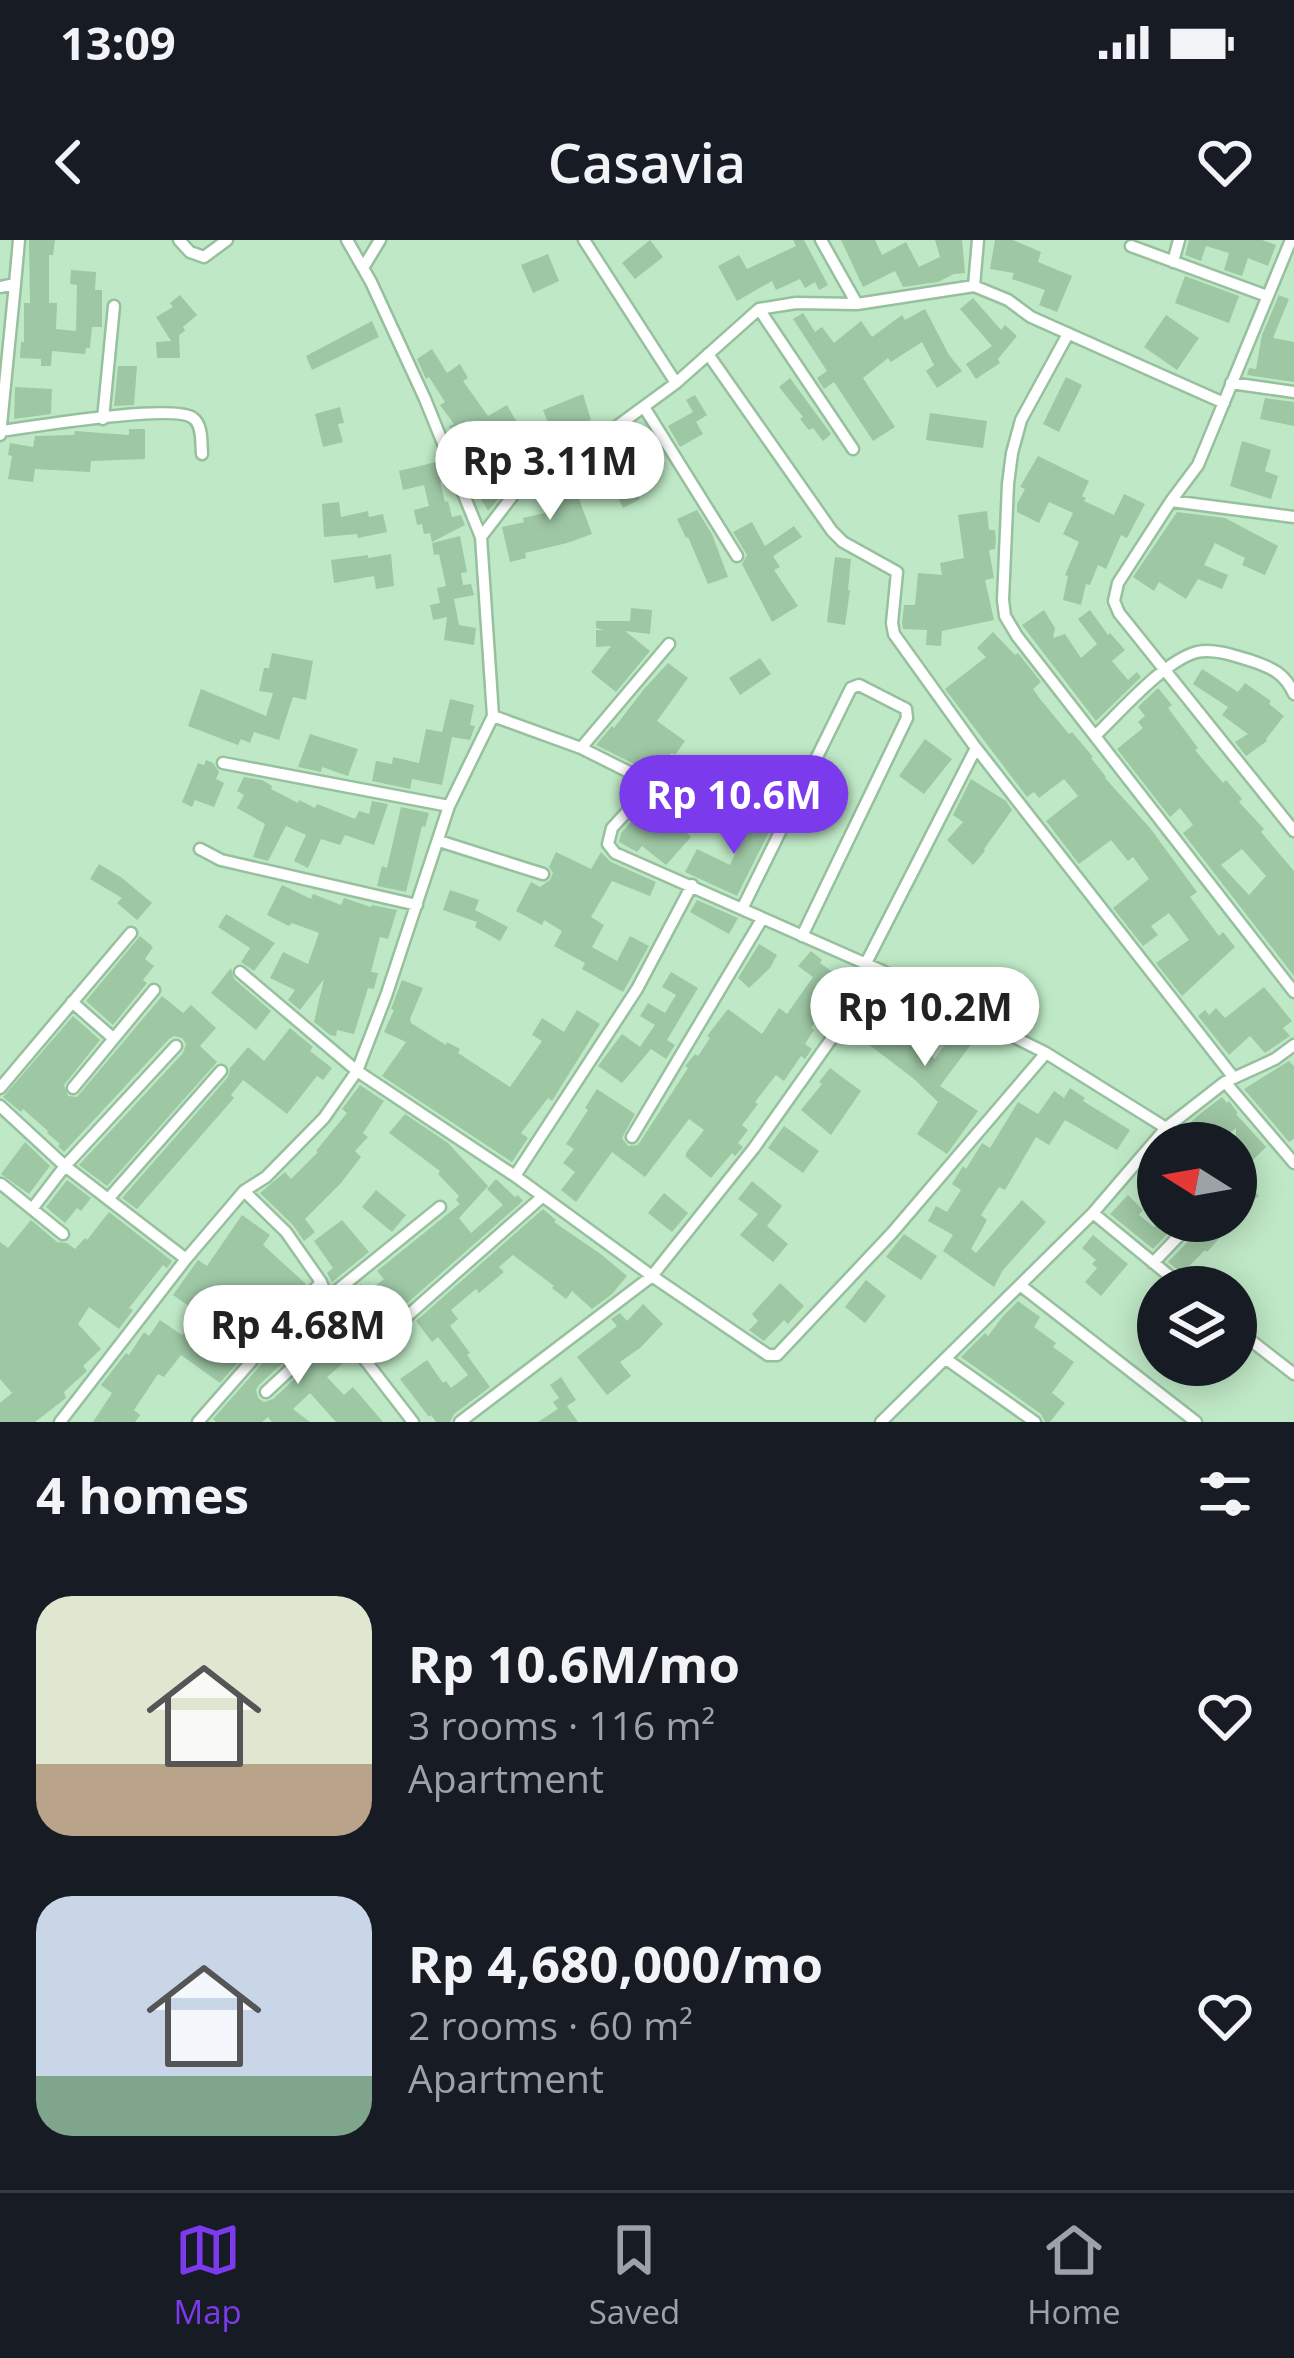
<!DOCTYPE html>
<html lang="en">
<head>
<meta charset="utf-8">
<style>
  :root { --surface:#171b24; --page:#242831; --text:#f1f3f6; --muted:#9ea1a6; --line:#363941; --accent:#7c3aed }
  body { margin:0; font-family:"Open Sans",sans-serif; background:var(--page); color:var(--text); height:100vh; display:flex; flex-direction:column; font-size:45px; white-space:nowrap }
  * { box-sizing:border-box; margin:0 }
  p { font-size:39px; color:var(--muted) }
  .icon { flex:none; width:66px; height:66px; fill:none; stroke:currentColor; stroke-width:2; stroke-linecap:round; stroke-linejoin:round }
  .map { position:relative; height:1182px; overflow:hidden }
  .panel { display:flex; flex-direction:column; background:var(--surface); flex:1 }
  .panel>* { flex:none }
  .needle { width:78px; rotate:281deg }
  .fabs { position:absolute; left:1137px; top:882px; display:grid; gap:24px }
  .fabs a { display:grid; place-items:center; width:120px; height:120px; border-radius:50%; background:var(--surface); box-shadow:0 6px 30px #0003; font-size:60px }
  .price { position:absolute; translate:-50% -102px; padding:0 27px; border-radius:42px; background:#fff; color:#222; font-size:39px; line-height:78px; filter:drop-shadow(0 3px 6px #0008) }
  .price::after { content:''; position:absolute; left:50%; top:72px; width:36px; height:27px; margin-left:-18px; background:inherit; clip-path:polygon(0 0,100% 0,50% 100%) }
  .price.current { background:var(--accent); color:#fff }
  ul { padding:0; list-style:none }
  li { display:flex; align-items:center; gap:36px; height:300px; padding:0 36px }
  li span { display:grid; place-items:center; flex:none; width:336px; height:240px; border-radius:36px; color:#555 }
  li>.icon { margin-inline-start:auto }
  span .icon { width:144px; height:144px; fill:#fffc; stroke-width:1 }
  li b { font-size:51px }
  h2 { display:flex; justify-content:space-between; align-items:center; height:144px; padding:0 36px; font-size:51px }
  .status { display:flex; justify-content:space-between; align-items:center; height:84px; padding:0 60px; background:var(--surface); direction:ltr }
  .status svg { height:33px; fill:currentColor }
  header { display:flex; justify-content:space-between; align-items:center; height:156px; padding:0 36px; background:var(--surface); font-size:54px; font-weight:600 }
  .dock { display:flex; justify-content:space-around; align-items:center; height:168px; border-top:3px solid var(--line); background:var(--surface); font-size:33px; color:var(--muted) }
  .dock a { display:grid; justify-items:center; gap:6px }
  .dock .current { color:var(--accent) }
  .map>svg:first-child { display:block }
</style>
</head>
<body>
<div class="status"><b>13:09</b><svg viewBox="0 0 49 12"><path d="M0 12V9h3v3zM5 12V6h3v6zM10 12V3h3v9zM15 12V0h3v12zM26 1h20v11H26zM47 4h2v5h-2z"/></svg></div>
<header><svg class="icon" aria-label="back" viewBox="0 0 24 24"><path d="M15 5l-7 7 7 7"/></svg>Casavia<svg class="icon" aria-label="heart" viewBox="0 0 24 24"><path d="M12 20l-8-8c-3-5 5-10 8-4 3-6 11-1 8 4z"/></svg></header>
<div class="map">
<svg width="1294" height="1182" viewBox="0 0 1294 1182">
  <rect width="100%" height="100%" fill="#bfe9c6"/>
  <path fill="#9ec7a4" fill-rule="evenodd" d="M29 0H55L53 15H49V63H57L56 89 76 91 77 45 70 44 71 30 96 32 95 50H102V87H92L90 108H86L85 114 52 111 51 126H41V119L20 118 21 102H24V63H30Z
    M650 0 663 17 635 39 622 23Z
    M793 0H804L828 45 819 50 815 42 805 48 800 39 776 50 772 41 737 61 718 26 739 15 747 29 796 6Z
    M841 0H875L882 15 906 2 919 27 940 17 935 0H962L965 33 954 34 938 42 903 47 895 31 863 47Z
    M995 0H1013L1041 12 1038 22 1072 36 1057 72 1039 65 1045 50 1012 39 1014 33 990 29Z
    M1189 0H1262L1276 5 1268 26 1248 18 1242 36 1224 30 1229 13 1206 6 1201 21 1185 15Z
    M548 14 559 41 533 53 521 25Z
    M1185 36 1239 56 1229 83 1175 63Z
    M180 55 197 75 183 87 185 91 179 95 180 118H157L156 102 171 101 156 77 173 67 170 63Z
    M1279 55 1289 59 1273 98 1294 102V142L1247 135 1249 128 1256 129 1262 95Z
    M973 58 1001 90 1005 85 1017 96 998 119 1000 123 976 139 966 124 992 106 960 69Z
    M925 69 949 115 962 131 937 148 926 131 934 125 922 102 891 122 888 118 863 138 895 187 873 201 834 142 824 149 817 138 827 131 793 79 803 73 815 92 822 87 834 103 861 81 872 97 902 75 905 80Z
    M1166 75 1199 98 1177 130 1144 107Z
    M372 81 379 97 312 130 306 116Z
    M432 109 447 133 460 124 468 138 463 141 488 176 507 165 529 203 519 209 526 225 518 233 502 240 505 245 496 250 500 257 488 271 473 245 478 243 449 186 454 184 440 165 445 162 429 137 426 139 417 119Z
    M118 126H137L134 165 114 166Z
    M1066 137 1082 145 1059 192 1043 184Z
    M790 138 831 194 823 201 813 188 809 190 800 179 803 177 779 147Z
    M15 147 52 149 51 174 14 179Z
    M583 154 591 180 553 195 543 170Z
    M695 155 707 175 696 182 703 194 680 207 668 186 693 172 686 160Z
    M1265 158 1294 162V186L1260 179Z
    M340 167 344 183 338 184 343 202 323 207 315 174Z
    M930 173 987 181 983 208 926 200Z
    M129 189H145V219L91 221 90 232 35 229 33 242 8 239 12 216 8 215 10 203 33 207 35 196 74 195 75 191 129 195Z
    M653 200 663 216 660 218 664 227 633 244 640 259 623 268 606 232 634 219 631 212Z
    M1242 201 1271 210 1265 231 1278 236 1271 259 1230 246Z
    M1038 216 1089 241 1082 256 1086 258 1084 261 1114 275 1124 254 1145 264 1127 298 1121 295 1106 329 1098 325 1090 345 1086 344 1081 365 1063 360 1068 336 1065 335 1079 302 1063 294 1073 273 1049 262 1039 283 1017 272V264L1025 249 1020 247Z
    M440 221 444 241 440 242 445 262 448 261 452 277 461 275 465 285 432 302 430 293 424 294 422 284 417 285 414 270 429 266 424 245 403 250 399 231Z
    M569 232 592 294 567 303 525 313 526 318 510 322 502 287 524 282 523 278 557 270 546 241Z
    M339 262 341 277 368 271 369 277 383 274 387 292 358 298 357 294 324 297 322 264Z
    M697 270 712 294 728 337 708 344 688 297 686 298 677 279Z
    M987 271 989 290H995L996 299 995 309 989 310 994 338 985 340 994 380 942 391 941 406 926 405 927 390 903 389 902 383 904 365H915L918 333 942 335 940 323 964 318 958 275Z
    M1177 272 1225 278 1278 306 1265 335 1242 325 1245 318 1215 303 1204 325 1228 335 1222 349 1198 339 1186 359 1159 342 1154 351 1133 337Z
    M752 282 765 306 794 286 802 297 773 316 780 327 774 330 798 366 772 382 742 324 747 315 733 292Z
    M460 296 467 332 461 333 463 345 471 344 474 355 454 359 459 385 476 388 474 405 444 400 447 377 433 380 430 365 440 363 437 348 446 346 439 314 434 315 432 303Z
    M391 314 394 346 376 349 374 336 334 343 331 320 368 315V318Z
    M835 317 851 319 848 350H850L845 385 827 382Z
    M631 368 652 370 650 394 625 391 650 411 616 452 591 432 611 406 596 407V390H604L596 388V381H630Z
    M1044 370 1055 388 1053 398 1065 394 1081 418 1097 404 1078 379 1090 370 1108 395 1110 393 1125 410 1112 421 1128 440 1137 432 1141 437 1096 481 1022 385Z
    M993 392 1015 415 1018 413 1041 442 1033 449 1040 459 1069 494 1072 492 1093 517 1091 518 1106 537 1105 538 1150 588 1197 652 1190 657 1219 696 1223 692 1235 707 1182 756 1156 723 1189 700 1169 673 1151 686 1158 695 1143 706 1113 668 1149 639 1133 617 1128 621 1111 600 1079 624 1046 581 1078 556 1064 539 1039 558 1034 552 1027 557 945 449 986 417 977 408Z
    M272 413 313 421 306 460 293 457 279 500 254 492 250 503 241 499 238 505 188 486 201 449 266 476 273 453 259 451 264 428H269Z
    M760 418 771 434 740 455 729 438Z
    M668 423 688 438 657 481 685 501 675 515 672 513 659 527 688 555 677 566 655 546 646 530 596 505 612 486 614 488 644 449Z
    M1202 429 1238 452 1245 443 1271 461 1269 464 1284 476 1266 499 1267 501 1246 516 1235 502 1248 494 1222 475 1228 467 1193 444Z
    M1158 448 1172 465 1168 468 1198 508 1195 510 1223 543 1226 540 1242 559 1239 562 1264 589 1261 592 1294 631V736L1183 593 1193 585 1180 568 1170 577 1117 509 1143 488 1138 482 1145 476 1138 467ZM1242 609 1266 636 1249 655 1221 625Z
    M450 459 474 465 470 485 475 486 470 500 452 497 442 545 412 539 410 549 372 541 376 521 392 524 393 517 419 523 426 489 442 492Z
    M310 494 358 509 348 536 322 527 321 532 298 527Z
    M925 499 952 519 924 554 899 536Z
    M206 520 213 523 219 532 216 539 224 543 214 567 195 560 192 567 182 562 198 523 204 525Z
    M244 537 262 540 272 546 271 549 298 563 299 560 315 568 317 564 355 579 359 571 369 574 372 561 388 564 374 605 345 595 340 605 321 599 308 628 294 621 306 595 286 586 268 621 253 617 265 584 237 568 244 555 237 551Z
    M971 539 1006 561 1012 570 984 609 985 611 973 625 947 600 963 582 953 575Z
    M649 561 670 575 669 577 691 597 666 625 642 606 637 612 619 602 621 593Z
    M757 566 777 576 737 656 685 632 697 609 730 625Z
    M401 567 429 573 425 587 422 586 406 652 377 646 382 626 387 628Z
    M556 612 591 629 601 612 611 622 656 642 650 656 612 641 591 677 604 685 592 707 617 721 630 696 649 706 623 752 582 729 585 723 554 706 562 691 544 680 542 685 516 671 531 642 540 647 550 640 553 633 549 627Z
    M99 624 122 638 152 663 137 680 117 663 122 658 90 639Z
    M282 645 311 659 313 654 341 665 344 658 371 667 372 665 397 670 388 699 380 697 371 732 378 733 374 749 368 748 354 794 337 790 336 796 330 795 314 782 324 739 300 770 288 760 295 750 270 738 283 712 308 724 319 693 292 683 289 686 267 675Z
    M450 650 479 660 475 670 508 687 500 701 475 687 477 682 443 670Z
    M697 660 738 678 729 694 690 672Z
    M226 674 275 703 254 731 241 722 250 708 218 687Z
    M140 696 153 707 145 719 154 726 143 740 147 743 113 785 86 761Z
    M759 704 777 715 770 728 749 748 738 738Z
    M811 711 822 720 820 723 855 748 840 769 830 762 811 788 814 790 805 804 812 809 805 819 801 816 784 841 776 835 755 862 758 864 742 885 748 890 738 903 743 907 735 916 732 913 711 938 686 917V913L704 890 689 879 645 937 612 912 576 962 561 950 575 932 563 923 574 909 566 904 588 870 585 868 597 849 635 874 622 898 628 906 638 905 688 828 685 826 695 814 698 816 710 798 707 796 728 769 762 794 779 768 787 774 813 737 798 726Z
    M231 728 234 739 271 771 256 790 211 753Z
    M671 732 698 748 667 800 675 805 666 819 651 809 622 843 598 826 622 794 640 807 655 785 640 776 648 763 665 773 676 755 662 747Z
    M402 740 423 748 410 779 411 783 446 805 447 802 460 809 458 813 510 847 542 801 532 795 542 778 564 792 577 770 600 784 552 861 548 858 521 893 528 898 512 922 382 836 406 802 384 792 394 770 391 769Z
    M1264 747 1292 781 1283 788 1290 796 1265 813 1250 796 1229 815 1198 776 1205 770 1209 775 1216 768 1225 778Z
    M162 756 183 773 191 765 216 788 200 806 217 822 107 946 79 925 183 813 186 804 182 798 174 796 169 799 64 912 58 906 60 904 47 893 48 891 23 869 21 872 3 857 73 776 100 800 64 845 68 856 77 857Z
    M915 759 932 771 910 803 929 817 931 815 935 819 961 781 981 791 940 846 978 871 947 914 917 894 938 862 914 839 850 790 864 769 893 791Z
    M290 788 313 807 310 811 332 828 323 840 317 836 287 874 243 840 231 855 234 858 137 969 122 958 228 837 230 828 248 807 264 821Z
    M1289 821 1294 826V899L1289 902 1244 849Z
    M830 828 861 851 831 895 801 870 822 844 819 842Z
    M360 845 384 861 363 893 368 897 355 911 361 917 341 943 305 979 315 992 304 1001 293 985 260 953 285 932 291 939 318 912 316 911 347 873 342 869Z
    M1070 848 1085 858 1083 861 1130 890 1117 910 1065 880 1049 905 1036 897 1005 950 999 947 981 975 987 980 971 1009 976 1013 1022 960 1046 982 1003 1030 994 1047 943 1011 953 995 928 981 936 966 947 972 961 950 952 944 963 926 966 929 982 903 990 908 1018 862 1038 874 1054 851 1064 858Z
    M1222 857 1227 863 1229 861 1238 873 1236 874 1266 907 1240 933 1259 956 1245 966 1248 969 1236 982V888L1218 903H1172L1196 877Z
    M405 874 448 903 488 946 459 978 471 993 503 965 487 949 496 939 515 957 518 955 523 961 363 1102 359 1096 367 1089 343 1059 361 1044 367 1052 384 1039 377 1031 460 964 456 960 459 956 438 934 440 931 389 893Z
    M784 886 819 911 803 933 768 908Z
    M25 902 50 926 29 954 1 934Z
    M67 940 91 958 81 971 77 968 65 983 46 967Z
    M752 941 782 966 767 986 788 1004 773 1022 740 995 758 974 738 959Z
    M376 950 406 975 392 992 362 967Z
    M664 953 688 973 672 992 648 973Z
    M1128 955 1143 970 1139 975 1154 987 1160 981H1180L1153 1009 1110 974Z
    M543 969 556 980 554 982 602 1015 627 1036 612 1054 592 1069 572 1051 566 1059 552 1048 554 1046 513 1015 499 1027 504 1032 479 1053 476 1049 451 1070 458 1079 450 1086 470 1113 467 1115 490 1147 454 1174 450 1182H436L431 1175 429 1177 400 1139 427 1120 443 1143 446 1141 451 1148 468 1135 438 1097 432 1102 416 1081Z
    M109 972 172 1021 167 1028 163 1025 129 1068 133 1070 119 1089 89 1067 78 1084 101 1109 83 1126 87 1131 64 1152 66 1158 35 1182H0V1163L12 1153 0 1139V1002L8 1008 31 980 57 1002 67 1003 75 1009 85 998 87 1000Z
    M242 975 270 995 263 1005 306 1044 220 1143 181 1115 164 1137 158 1134 134 1170 140 1175 135 1182H93L112 1153 101 1145 126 1113 129 1115 144 1092 149 1096 160 1080 182 1095 199 1073 173 1055 198 1020 207 1026Z
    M342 980 369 1012 332 1042 327 1033 333 1028 314 1001Z
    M1208 981H1235L1207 1012 1205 1010 1182 1033 1168 1022Z
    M904 994 937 1016 921 1040 886 1017Z
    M1093 995 1128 1024 1101 1056 1085 1042 1097 1028 1092 1024 1096 1020 1082 1008Z
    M866 1040 886 1056 865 1083 845 1067Z
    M780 1043 804 1066 788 1084 784 1080 764 1101 749 1090 758 1081 752 1074Z
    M1018 1061 1040 1077 1034 1087 1056 1103 1053 1107 1074 1122 1052 1153 1065 1163 1050 1182H1045L1041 1174 961 1117 985 1093 988 1096 1003 1076Z
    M643 1064 663 1084 640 1108 620 1122 631 1136 607 1155 577 1117 617 1086 611 1079 620 1073 627 1081Z
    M305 1075 319 1089 259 1145 256 1150 258 1158 264 1162 273 1159 335 1101 350 1117 327 1137 344 1155 353 1147 383 1182H336L310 1153 293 1169 310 1182H272L268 1177 262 1182H216L213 1179Z
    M561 1137 576 1160 567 1166 578 1182H538L558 1169 553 1162 559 1158 550 1145Z"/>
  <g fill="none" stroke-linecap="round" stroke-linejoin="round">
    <g stroke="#97c09e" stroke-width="15">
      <path id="minor" d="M179 0 190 12 204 17 227 0
        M584 0 676 143
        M821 0 857 64
        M1291 0 1198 225 1171 261 1118 343 1114 361 1119 373 1294 591
        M1131 6 1267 56
        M1173 22 1179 0
        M363 28 380 0
        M974 46 978 0
        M0 47 15 44 19 0
        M759 69 853 209
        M1068 94 1021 180 1012 213 1008 244 1003 360 1005 376 1017 396 1294 752
        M708 114 832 291 843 302 897 332 892 383 894 394 973 504 1234 838
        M1231 143 1294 152
        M644 167 737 316
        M103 179 114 66
        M1 191C31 187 174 163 193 178 203 185 201 204 202 214
        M0 195 15 44
        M1171 261 1294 277
        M481 297 527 237 548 219 616 187 676 143 759 69 796 63 857 64 974 46 1008 60 1031 77 1224 163
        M493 476 581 508 641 538 645 544 644 553 612 588 608 604 615 613 880 730 1046 813 1166 888
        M1096 495C1120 472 1165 420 1197 412 1214 408 1236 416 1252 421 1273 428 1285 434 1294 454
        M581 508 669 404
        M223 523 449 566
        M439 601 543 634
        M200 609 221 620 417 665
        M742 669 851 448 859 445 906 469 907 478 802 696
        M866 723 976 508
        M240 732 357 831 515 936 652 1036 754 908 880 730
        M72 762 113 798
        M1225 842 1294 923
        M0 848 131 693
        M73 848 154 750
        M0 866 65 926 186 1019
        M632 897 762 679
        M515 936 637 749 692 645
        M1 944 63 994
        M244 951 286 992 321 1042 338 1085 413 1182
        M109 958 221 831
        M32 969 65 926 176 806
        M1093 973 1183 1047
        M1153 1023 1193 981
        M1020 1045 1196 1182
        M329 1057 440 967
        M1236 1089 1294 1134
        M362 1116 542 957
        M946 1119 1035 1182
        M266 1152 338 1085
        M60 1182 186 1019 244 951 266 937 324 878 357 831 386 756 449 566 493 476 481 297 425 159 371 42 347 0
        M198 1182 321 1042
        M460 1182 652 1036 768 1115H777L892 993 1046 813
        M881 1182 1093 973 1166 888 1225 842 1275 819 1294 805"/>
    </g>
    <use href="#minor" stroke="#fff" stroke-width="10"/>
  </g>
</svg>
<div class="fabs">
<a><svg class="needle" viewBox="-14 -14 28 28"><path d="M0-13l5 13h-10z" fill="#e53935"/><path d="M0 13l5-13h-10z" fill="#9ea1a6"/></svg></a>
<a><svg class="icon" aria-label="layers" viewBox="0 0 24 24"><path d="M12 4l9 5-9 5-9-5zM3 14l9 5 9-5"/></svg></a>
</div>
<b class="price" style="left:550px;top:283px">Rp 3.11M</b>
<b class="price current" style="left:734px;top:617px">Rp 10.6M</b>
<b class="price" style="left:925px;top:829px">Rp 10.2M</b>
<b class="price" style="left:298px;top:1147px">Rp 4.68M</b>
</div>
<section class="panel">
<h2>4 homes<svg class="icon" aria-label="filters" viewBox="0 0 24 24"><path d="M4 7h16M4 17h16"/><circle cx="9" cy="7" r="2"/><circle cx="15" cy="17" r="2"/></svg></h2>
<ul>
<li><span style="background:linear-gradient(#dfe7d0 70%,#b9a48a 0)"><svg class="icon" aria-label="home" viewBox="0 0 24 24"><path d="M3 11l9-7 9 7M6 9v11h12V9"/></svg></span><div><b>Rp 10.6M/mo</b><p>3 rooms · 116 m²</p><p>Apartment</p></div><svg class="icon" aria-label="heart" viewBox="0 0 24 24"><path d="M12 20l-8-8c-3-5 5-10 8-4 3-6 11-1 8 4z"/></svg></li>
<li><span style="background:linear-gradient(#c9d6e8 75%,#7fa58c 0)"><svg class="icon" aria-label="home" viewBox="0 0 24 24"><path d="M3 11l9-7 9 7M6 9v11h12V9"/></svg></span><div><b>Rp 4,680,000/mo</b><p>2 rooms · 60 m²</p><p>Apartment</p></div><svg class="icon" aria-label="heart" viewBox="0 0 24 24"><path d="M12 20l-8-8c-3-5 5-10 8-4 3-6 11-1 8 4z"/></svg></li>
</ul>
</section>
<nav class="dock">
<a class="current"><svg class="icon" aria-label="map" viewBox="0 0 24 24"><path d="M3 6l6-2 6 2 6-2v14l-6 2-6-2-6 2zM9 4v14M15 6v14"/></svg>Map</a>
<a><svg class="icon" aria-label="saved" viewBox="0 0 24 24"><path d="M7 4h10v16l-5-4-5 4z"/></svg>Saved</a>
<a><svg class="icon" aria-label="home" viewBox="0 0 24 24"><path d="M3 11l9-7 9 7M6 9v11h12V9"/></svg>Home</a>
</nav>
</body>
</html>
